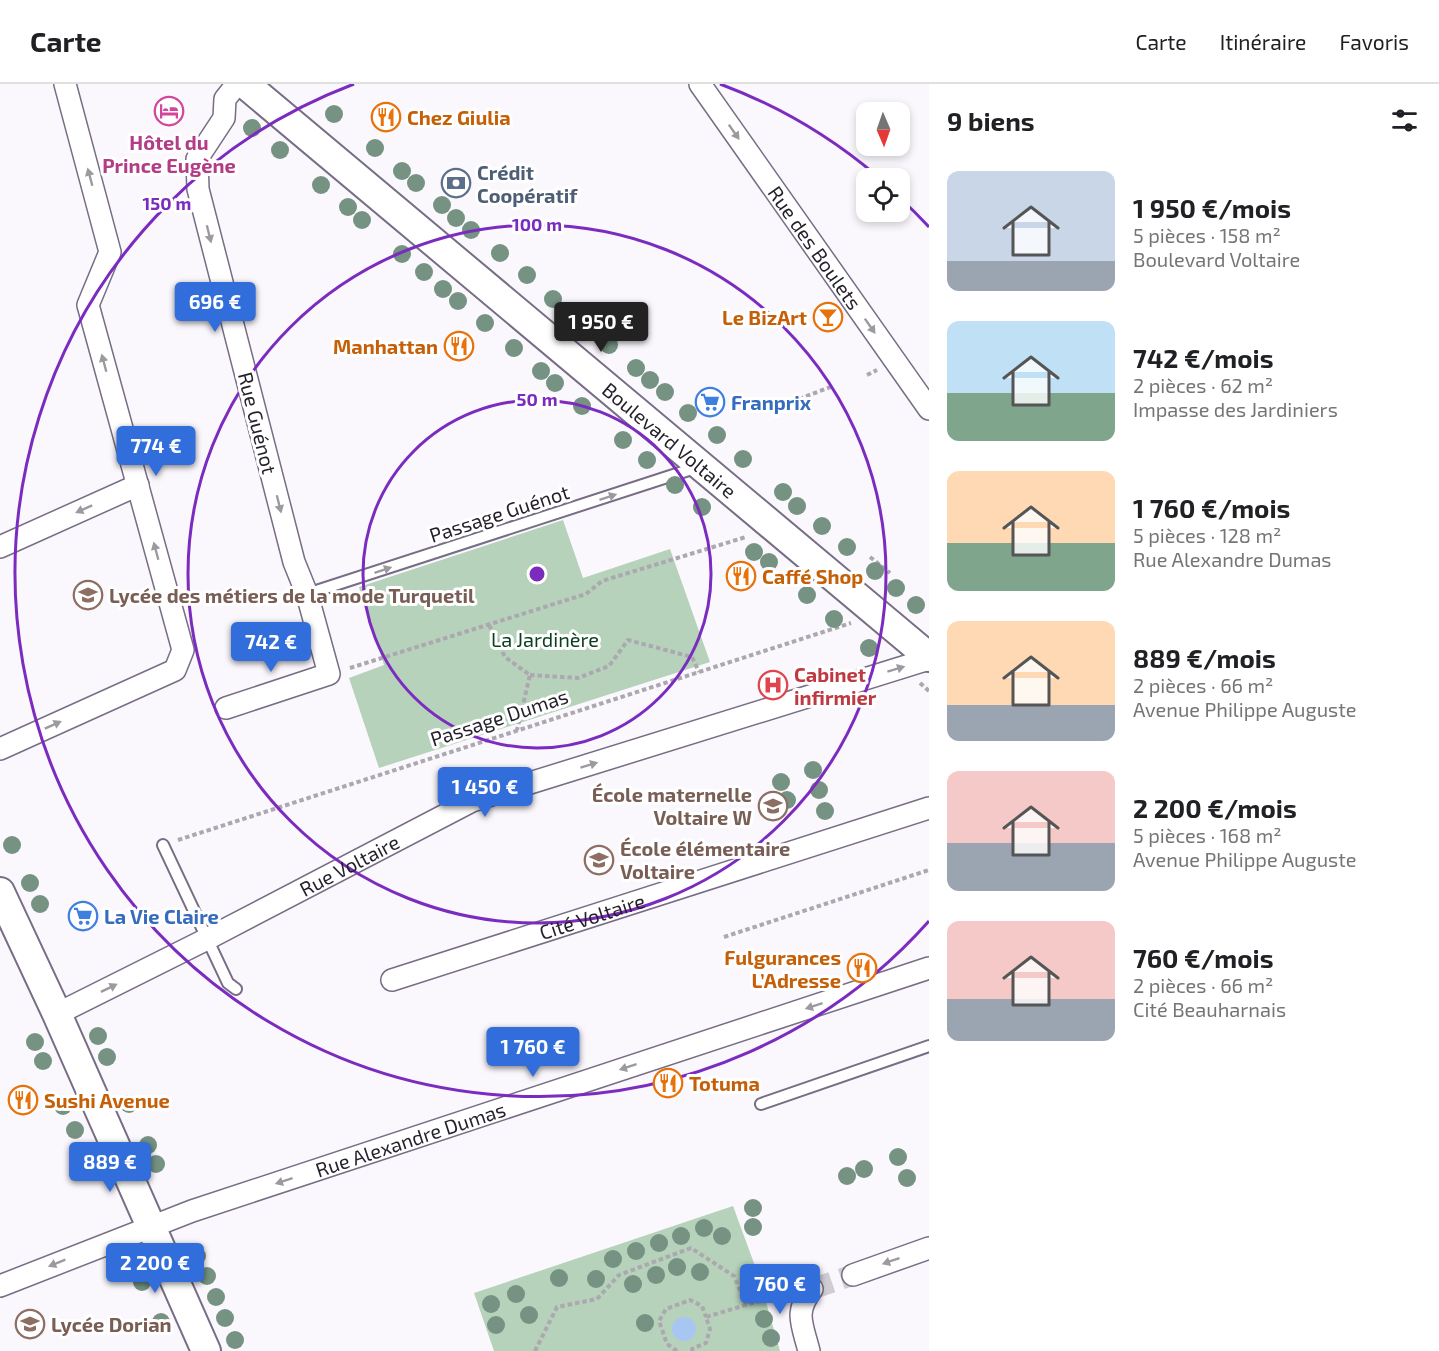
<!DOCTYPE html>
<html lang="fr">
<head>
<meta charset="utf-8">
<style>
  :root { --surface:#fff; --page:#f6f6f6; --text:#202124; --muted:#757577; --line:#e0e0e0; --accent:#316edc }
  body { margin:0; font-family:"Exo 2",sans-serif; background:var(--page); color:var(--text); height:100vh; display:flex; flex-direction:column; font-size:22px; white-space:nowrap }
  * { box-sizing:border-box; margin:0 }
  p { font-size:20px; color:var(--muted) }
  .icon { flex:none; width:33px; height:33px; fill:none; stroke:currentColor; stroke-width:2; stroke-linecap:round; stroke-linejoin:round }
  .map { position:relative; flex:1; overflow:hidden }
  .drawer { display:flex; flex-direction:column; background:var(--surface); width:510px }
  .drawer>* { flex:none }
  .needle { width:39px; rotate:178deg }
  .controls { position:absolute; left:856px; top:18px; display:grid; gap:12px }
  .controls a { display:grid; place-items:center; width:54px; height:54px; border-radius:12px; background:var(--surface); box-shadow:0 3px 9px #0003; font-size:30px }
  .price { position:absolute; translate:-50% -51px; padding:0 14px; border-radius:6px; background:var(--accent); color:#fff; font-size:20px; line-height:39px; filter:drop-shadow(0 2px 3px #0008) }
  .price::after { content:''; position:absolute; left:50%; top:36px; width:18px; height:14px; margin-left:-9px; background:inherit; clip-path:polygon(0 0,100% 0,50% 100%) }
  .price.active { background:#222; color:#fff }
  ul { padding:0; list-style:none }
  li { display:flex; align-items:center; gap:18px; height:150px; padding:0 18px }
  li span { display:grid; place-items:center; flex:none; width:168px; height:120px; border-radius:12px; color:#555 }
  li>.icon { margin-inline-start:auto }
  span .icon { width:72px; height:72px; fill:#fffc; stroke-width:1 }
  li b { font-size:26px }
  h2 { display:flex; justify-content:space-between; align-items:center; height:72px; padding:0 18px; font-size:26px }
  header { display:flex; align-items:center; gap:36px; box-sizing:border-box; height:84px; padding:0 30px; background:var(--surface); border-bottom:2px solid var(--line) }
  header strong { font-size:28px }
  nav { display:flex; gap:33px; margin-inline-start:auto; font-size:21px }
  main { display:flex; flex:1; min-height:0 }
  .map>svg:first-child { display:block }
</style>
</head>
<body>
<header>
<strong>Carte</strong>
<nav><a>Carte</a><a>Itinéraire</a><a>Favoris</a></nav>
</header>
<main>
<div class="map">
<svg width="929" height="1267" viewBox="0 0 929 1267">
  <rect width="100%" height="100%" fill="#faf7fd"/>
  <path fill="#b6d2bb" d="M563 436 583 494 670 465 710 578 379 684 349 594 384 581 359 503Z
    M733 1122 758 1190 780 1267H494L474 1209Z"/>
  <path fill="#a7c7f2" d="M672 1245a12 12 0 1 1 24 0a12 12 0 1 1-24 0Z"/>
  <g fill="none" stroke-linecap="round" stroke-linejoin="round">
    <path stroke="#cfccd3" stroke-width="21" stroke-dasharray="21 10" stroke-linecap="butt" d="M812 1205 853 1191"/>
    <g stroke="#776d85" stroke-width="14">
      <path id="lane" d="M307 510 698 383
        M163 761 228 899 236 905
        M761 1020 929 962"/>
    </g>
    <g stroke="#776d85" stroke-width="24">
      <g id="street">
        <path id="s1" d="M700 0 929 325"/>
        <path d="M0 463 138 401"/>
        <path d="M226 624 329 590 307 510 294 478 198 105 197 75 224 34 225 15 237 0"/>
        <path d="M0 665 175 586 183 566 88 221 110 168 65 0"/>
        <path id="s2" d="M392 896 929 724"/>
        <path id="s3" d="M57 930 207 855 472 717 929 575"/>
        <path d="M853 1191 929 1164"/>
        <path id="s4" d="M0 1202 192 1127 929 884"/>
        <path d="M809 1267C802 1239 794 1229 812 1205"/>
      </g>
    </g>
    <g stroke="#776d85" stroke-width="32">
      <g id="secondary">
        <path id="s5" d="M245 0 929 573"/>
        <path d="M0 808 57 930 206 1267"/>
      </g>
    </g>
    <path stroke="#aba8af" stroke-width="4" stroke-dasharray="4.5 3" stroke-linecap="butt" d="M867 291 877 286
      M799 315 833 302
      M870 473 890 489
      M489 541 505 573 530 591 517 646
      M350 584 586 510 602 497 746 453
      M530 591 578 594 609 582 628 556 692 573 699 588
      M920 599 929 607
      M178 756 851 539
      M724 853 929 786
      M535 1267 557 1223 597 1215 619 1191 691 1164 734 1192 746 1221
      M677 1267 667 1260 659 1237 666 1225 690 1216 702 1222 706 1233
      M693 1267 692 1265 706 1259 710 1245 706 1233 776 1212"/>
    <use href="#lane" stroke="#fff" stroke-width="10"/>
    <use href="#street" stroke="#fff" stroke-width="21"/>
    <use href="#secondary" stroke="#fff" stroke-width="28"/>
  </g>
  <g fill="#759282">
    <circle cx="334" cy="30" r="9"/>
    <circle cx="252" cy="44" r="9"/>
    <circle cx="375" cy="64" r="9"/>
    <circle cx="280" cy="66" r="9"/>
    <circle cx="402" cy="87" r="9"/>
    <circle cx="416" cy="99" r="9"/>
    <circle cx="321" cy="101" r="9"/>
    <circle cx="442" cy="121" r="9"/>
    <circle cx="348" cy="123" r="9"/>
    <circle cx="456" cy="134" r="9"/>
    <circle cx="362" cy="136" r="9"/>
    <circle cx="471" cy="146" r="9"/>
    <circle cx="500" cy="169" r="9"/>
    <circle cx="402" cy="170" r="9"/>
    <circle cx="424" cy="188" r="9"/>
    <circle cx="527" cy="191" r="9"/>
    <circle cx="443" cy="205" r="9"/>
    <circle cx="553" cy="215" r="9"/>
    <circle cx="458" cy="217" r="9"/>
    <circle cx="582" cy="238" r="9"/>
    <circle cx="485" cy="239" r="9"/>
    <circle cx="609" cy="261" r="9"/>
    <circle cx="514" cy="264" r="9"/>
    <circle cx="636" cy="284" r="9"/>
    <circle cx="541" cy="287" r="9"/>
    <circle cx="650" cy="296" r="9"/>
    <circle cx="555" cy="299" r="9"/>
    <circle cx="665" cy="308" r="9"/>
    <circle cx="582" cy="322" r="9"/>
    <circle cx="688" cy="329" r="9"/>
    <circle cx="717" cy="351" r="9"/>
    <circle cx="623" cy="356" r="9"/>
    <circle cx="743" cy="375" r="9"/>
    <circle cx="647" cy="376" r="9"/>
    <circle cx="675" cy="401" r="9"/>
    <circle cx="783" cy="408" r="9"/>
    <circle cx="797" cy="422" r="9"/>
    <circle cx="702" cy="423" r="9"/>
    <circle cx="822" cy="442" r="9"/>
    <circle cx="847" cy="463" r="9"/>
    <circle cx="754" cy="468" r="9"/>
    <circle cx="769" cy="478" r="9"/>
    <circle cx="875" cy="487" r="9"/>
    <circle cx="896" cy="504" r="9"/>
    <circle cx="807" cy="511" r="9"/>
    <circle cx="916" cy="521" r="9"/>
    <circle cx="834" cy="535" r="9"/>
    <circle cx="869" cy="564" r="9"/>
    <circle cx="813" cy="686" r="9"/>
    <circle cx="781" cy="698" r="9"/>
    <circle cx="819" cy="706" r="9"/>
    <circle cx="787" cy="716" r="9"/>
    <circle cx="825" cy="727" r="9"/>
    <circle cx="12" cy="761" r="9"/>
    <circle cx="30" cy="799" r="9"/>
    <circle cx="40" cy="820" r="9"/>
    <circle cx="98" cy="952" r="9"/>
    <circle cx="35" cy="958" r="9"/>
    <circle cx="107" cy="973" r="9"/>
    <circle cx="43" cy="977" r="9"/>
    <circle cx="129" cy="1020" r="9"/>
    <circle cx="63" cy="1022" r="9"/>
    <circle cx="75" cy="1046" r="9"/>
    <circle cx="148" cy="1061" r="9"/>
    <circle cx="85" cy="1069" r="9"/>
    <circle cx="898" cy="1073" r="9"/>
    <circle cx="156" cy="1080" r="9"/>
    <circle cx="864" cy="1085" r="9"/>
    <circle cx="847" cy="1092" r="9"/>
    <circle cx="907" cy="1094" r="9"/>
    <circle cx="753" cy="1124" r="9"/>
    <circle cx="753" cy="1143" r="9"/>
    <circle cx="704" cy="1144" r="9"/>
    <circle cx="681" cy="1152" r="9"/>
    <circle cx="722" cy="1152" r="9"/>
    <circle cx="659" cy="1159" r="9"/>
    <circle cx="636" cy="1167" r="9"/>
    <circle cx="197" cy="1172" r="9"/>
    <circle cx="613" cy="1175" r="9"/>
    <circle cx="677" cy="1183" r="9"/>
    <circle cx="700" cy="1188" r="9"/>
    <circle cx="656" cy="1191" r="9"/>
    <circle cx="207" cy="1192" r="9"/>
    <circle cx="559" cy="1194" r="9"/>
    <circle cx="596" cy="1195" r="9"/>
    <circle cx="142" cy="1198" r="9"/>
    <circle cx="633" cy="1200" r="9"/>
    <circle cx="755" cy="1201" r="9"/>
    <circle cx="516" cy="1210" r="9"/>
    <circle cx="216" cy="1213" r="9"/>
    <circle cx="491" cy="1220" r="9"/>
    <circle cx="529" cy="1231" r="9"/>
    <circle cx="225" cy="1234" r="9"/>
    <circle cx="764" cy="1235" r="9"/>
    <circle cx="161" cy="1238" r="9"/>
    <circle cx="645" cy="1239" r="9"/>
    <circle cx="496" cy="1241" r="9"/>
    <circle cx="771" cy="1254" r="9"/>
    <circle cx="235" cy="1256" r="9"/>
  </g>
  <defs><path id="oneway-solid" d="M-6-.8H1V-3.2L6.5 0L1 3.2V.8H-6Z" transform="scale(1.5)"/></defs>
  <g fill="#9c9a9f">
    <use href="#oneway-solid" transform="translate(734 48) rotate(55)"/>
    <use href="#oneway-solid" transform="translate(90 93) rotate(-105)"/>
    <use href="#oneway-solid" transform="translate(209 150) rotate(76)"/>
    <use href="#oneway-solid" transform="translate(870 242) rotate(55)"/>
    <use href="#oneway-solid" transform="translate(104 279) rotate(-105)"/>
    <use href="#oneway-solid" transform="translate(608 413) rotate(-18)"/>
    <use href="#oneway-solid" transform="translate(279 420) rotate(76)"/>
    <use href="#oneway-solid" transform="translate(84 425) rotate(156)"/>
    <use href="#oneway-solid" transform="translate(156 467) rotate(-105)"/>
    <use href="#oneway-solid" transform="translate(383 486) rotate(-18)"/>
    <use href="#oneway-solid" transform="translate(896 585) rotate(-17)"/>
    <use href="#oneway-solid" transform="translate(53 641) rotate(-24)"/>
    <use href="#oneway-solid" transform="translate(589 681) rotate(-17)"/>
    <use href="#oneway-solid" transform="translate(109 904) rotate(-26)"/>
    <use href="#oneway-solid" transform="translate(814 922) rotate(162)"/>
    <use href="#oneway-solid" transform="translate(628 983) rotate(162)"/>
    <use href="#oneway-solid" transform="translate(284 1097) rotate(162)"/>
    <use href="#oneway-solid" transform="translate(891 1177) rotate(161)"/>
    <use href="#oneway-solid" transform="translate(57 1179) rotate(158)"/>
  </g>
  <g fill="none" stroke="#7b2cbf" stroke-width="3">
    <circle cx="537" cy="490" r="174"/>
    <circle cx="537" cy="490" r="349"/>
    <path d="M929 837A523 523 0 1 1 354 0M720 0A523 523 0 0 1 877 92M900 114A523 523 0 0 1 929 143"/>
  </g>
  <defs>
    <g id="hotel-ring" transform="scale(1.5)"><circle r="9.5" fill="#fff" stroke="#d1479c" stroke-width="1.5"/><path d="M-6-4.5h1.5V1H6V5H4.5V3h-9V5H-6ZM-4 0a1.8 1.8 0 1 1 3.6 0ZM.5 0V-2.5h3Q6-2.5 6 0Z" fill="#d1479c"/></g>
    <g id="restaurant-ring" transform="scale(1.5)"><circle r="9.5" fill="#fff" stroke="#e8710a" stroke-width="1.5"/><path d="M-5-6h1v4h1v-4h1v4h1v-4h1v5L-1.5 .5V6h-2V.5L-5-1ZM5-6V6H3V1.5H1.5Q1.5-4 5-6Z" fill="#e8710a"/></g>
    <g id="bank-ring" transform="scale(1.5)"><circle r="9.5" fill="#fff" stroke="#5c6f8a" stroke-width="1.5"/><path d="M-6-4H6V4H-6ZM0-2.3a2.3 2.3 0 1 0 0 4.6a2.3 2.3 0 1 0 0-4.6Z" fill="#5c6f8a"/></g>
    <g id="bar-ring" transform="scale(1.5)"><circle r="9.5" fill="#fff" stroke="#e8710a" stroke-width="1.5"/><path d="M-6-5H6L.8 .8V4.5H3.5V6h-7V4.5H-.8V.8Z" fill="#e8710a"/></g>
    <g id="supermarket-ring" transform="scale(1.5)"><circle r="9.5" fill="#fff" stroke="#3f7fe0" stroke-width="1.5"/><path d="M-6-5.5h2.5l.6 2H6L4.5 2H-2.5L-4.4-4H-6ZM-1.5 3.2a1.3 1.3 0 1 0 .1 0ZM3 3.2a1.3 1.3 0 1 0 .1 0Z" fill="#3f7fe0"/></g>
    <g id="school-ring" transform="scale(1.5)"><circle r="9.5" fill="#fff" stroke="#8d6e63" stroke-width="1.5"/><path d="M0-5L7-2L0 1L-7-2ZM-4 1L0 2.5L4 1V4Q0 6-4 4Z" fill="#8d6e63"/></g>
    <g id="hospital-ring" transform="scale(1.5)"><circle r="9.5" fill="#fff" stroke="#e0444e" stroke-width="1.5"/><path d="M-5-5h3v3.5h4V-5h3V5h-3V1.5h-4V5h-3Z" fill="#e0444e"/></g>
  </defs>
  <g fill-rule="evenodd">
    <use href="#hotel-ring" x="169" y="27"/>
    <use href="#restaurant-ring" x="386" y="33"/>
    <use href="#bank-ring" x="456" y="99"/>
    <use href="#bar-ring" x="828" y="233"/>
    <use href="#restaurant-ring" x="459" y="262"/>
    <use href="#supermarket-ring" x="710" y="318"/>
    <use href="#restaurant-ring" x="741" y="492"/>
    <use href="#school-ring" x="88" y="511"/>
    <use href="#hospital-ring" x="773" y="601"/>
    <use href="#school-ring" x="773" y="722"/>
    <use href="#school-ring" x="599" y="776"/>
    <use href="#supermarket-ring" x="83" y="832"/>
    <use href="#restaurant-ring" x="862" y="884"/>
    <use href="#restaurant-ring" x="668" y="999"/>
    <use href="#restaurant-ring" x="23" y="1016"/>
    <use href="#school-ring" x="30" y="1240"/>
  </g>
  <g text-anchor="middle" dominant-baseline="central" stroke-width="6" stroke-linejoin="round" paint-order="stroke">
    <g font-size="20" font-weight="bold" fill="#c56008" stroke="#fff" text-anchor="start">
      <text x="407" y="33">Chez Giulia</text>
      <text x="807" y="233" text-anchor="end">Le BizArt</text>
      <text x="438" y="262" text-anchor="end">Manhattan</text>
      <text x="762" y="492">Caffé Shop</text>
      <text x="841" y="873" text-anchor="end">Fulgurances<tspan x="841" dy="23">L’Adresse</tspan></text>
      <text x="689" y="999">Totuma</text>
      <text x="44" y="1016">Sushi Avenue</text>
    </g>
    <g font-size="20" font-weight="bold" fill="#b23c85" stroke="#fff">
      <text x="169" y="58">Hôtel du<tspan x="169" dy="23">Prince Eugène</tspan></text>
    </g>
    <g font-size="20" font-weight="bold" fill="#4e5e75" stroke="#fff" text-anchor="start">
      <text x="477" y="88">Crédit<tspan x="477" dy="23">Coopératif</tspan></text>
    </g>
    <g font-size="20" fill="#241f29" stroke="#fff">
      <text stroke="none"><textPath href="#s1" startOffset="200">Rue des Boulets</textPath></text>
      <text transform="translate(258 339) rotate(76)">Rue Guénot</text>
      <text stroke="none"><textPath href="#s5" startOffset="554">Boulevard Voltaire</textPath></text>
      <text transform="translate(499 429) rotate(-18)">Passage Guénot</text>
      <text transform="translate(499 633) rotate(-18)">Passage Dumas</text>
      <text stroke="none"><textPath href="#s3" startOffset="328">Rue Voltaire</textPath></text>
      <text stroke="none"><textPath href="#s2" startOffset="210">Cité Voltaire</textPath></text>
      <text stroke="none"><textPath href="#s4" startOffset="436">Rue Alexandre Dumas</textPath></text>
    </g>
    <g font-size="20" font-weight="bold" fill="#366cbe" stroke="#fff" text-anchor="start">
      <text x="731" y="318">Franprix</text>
      <text x="104" y="832">La Vie Claire</text>
    </g>
    <g font-size="20" font-weight="bold" fill="#785e54" stroke="#fff" text-anchor="start">
      <text x="109" y="511">Lycée des métiers de la mode Turquetil</text>
      <text x="752" y="710" text-anchor="end">École maternelle<tspan x="752" dy="23">Voltaire W</tspan></text>
      <text x="620" y="764">École élémentaire<tspan x="620" dy="23">Voltaire</tspan></text>
      <text x="51" y="1240">Lycée Dorian</text>
    </g>
    <g font-size="20" fill="#093f1d" stroke="#fff">
      <text x="545" y="555">La Jardinère</text>
    </g>
    <g font-size="20" font-weight="bold" fill="#be3a42" stroke="#fff" text-anchor="start">
      <text x="794" y="590">Cabinet<tspan x="794" dy="23">infirmier</tspan></text>
    </g>
  </g>
  <circle cx="537" cy="490" r="9" fill="#7b2cbf" stroke="#fff" stroke-width="3"/>
  <g font-size="18" text-anchor="middle" font-weight="bold" fill="#7b2cbf" stroke="#fff" stroke-width="6" stroke-linejoin="round" paint-order="stroke">
    <text x="167" y="126">150 m</text>
    <text x="537" y="147">100 m</text>
    <text x="537" y="322">50 m</text>
  </g>
</svg>
<div class="controls">
<a><svg class="needle" viewBox="-14 -14 28 28"><path d="M0-13l5 13h-10z" fill="#e53935"/><path d="M0 13l5-13h-10z" fill="#757577"/></svg></a>
<a><svg class="icon" aria-label="locate" viewBox="0 0 24 24"><circle cx="12" cy="12" r="6"/><path d="M12 2v4M12 18v4M2 12h4M18 12h4"/></svg></a>
</div>
<b class="price" style="left:215px;top:249px">696 €</b>
<b class="price active" style="left:601px;top:269px">1 950 €</b>
<b class="price" style="left:156px;top:393px">774 €</b>
<b class="price" style="left:271px;top:589px">742 €</b>
<b class="price" style="left:485px;top:734px">1 450 €</b>
<b class="price" style="left:533px;top:994px">1 760 €</b>
<b class="price" style="left:110px;top:1109px">889 €</b>
<b class="price" style="left:155px;top:1210px">2 200 €</b>
<b class="price" style="left:780px;top:1231px">760 €</b>
</div>
<section class="drawer">
<h2>9 biens<svg class="icon" aria-label="filters" viewBox="0 0 24 24"><path d="M4 7h16M4 17h16"/><circle cx="9" cy="7" r="2"/><circle cx="15" cy="17" r="2"/></svg></h2>
<ul>
<li><span style="background:linear-gradient(#c9d6e8 75%,#9aa5b1 0)"><svg class="icon" aria-label="home" viewBox="0 0 24 24"><path d="M3 11l9-7 9 7M6 9v11h12V9"/></svg></span><div><b>1 950 €/mois</b><p>5 pièces · 158 m²</p><p>Boulevard Voltaire</p></div></li>
<li><span style="background:linear-gradient(#bfe0f5 60%,#7fa58c 0)"><svg class="icon" aria-label="home" viewBox="0 0 24 24"><path d="M3 11l9-7 9 7M6 9v11h12V9"/></svg></span><div><b>742 €/mois</b><p>2 pièces · 62 m²</p><p>Impasse des Jardiniers</p></div></li>
<li><span style="background:linear-gradient(#ffd9b3 60%,#7fa58c 0)"><svg class="icon" aria-label="home" viewBox="0 0 24 24"><path d="M3 11l9-7 9 7M6 9v11h12V9"/></svg></span><div><b>1 760 €/mois</b><p>5 pièces · 128 m²</p><p>Rue Alexandre Dumas</p></div></li>
<li><span style="background:linear-gradient(#ffd9b3 70%,#9aa5b1 0)"><svg class="icon" aria-label="home" viewBox="0 0 24 24"><path d="M3 11l9-7 9 7M6 9v11h12V9"/></svg></span><div><b>889 €/mois</b><p>2 pièces · 66 m²</p><p>Avenue Philippe Auguste</p></div></li>
<li><span style="background:linear-gradient(#f6c9c9 60%,#9aa5b1 0)"><svg class="icon" aria-label="home" viewBox="0 0 24 24"><path d="M3 11l9-7 9 7M6 9v11h12V9"/></svg></span><div><b>2 200 €/mois</b><p>5 pièces · 168 m²</p><p>Avenue Philippe Auguste</p></div></li>
<li><span style="background:linear-gradient(#f6c9c9 65%,#9aa5b1 0)"><svg class="icon" aria-label="home" viewBox="0 0 24 24"><path d="M3 11l9-7 9 7M6 9v11h12V9"/></svg></span><div><b>760 €/mois</b><p>2 pièces · 66 m²</p><p>Cité Beauharnais</p></div></li>
</ul>
</section>
</main>
</body>
</html>
